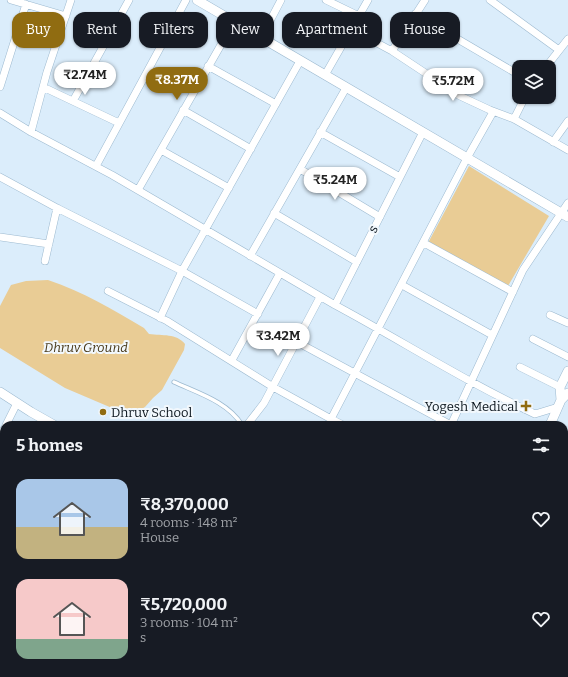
<!DOCTYPE html>
<html lang="en">
<head>
<meta charset="utf-8">
<style>
  :root { --surface:#171b24; --page:#242831; --text:#f1f3f6; --muted:#9ea1a6; --accent:#906c11 }
  body { margin:0; font-family:Bitter,serif; background:var(--page); color:var(--text); height:100vh; display:flex; flex-direction:column; font-size:15px; white-space:nowrap }
  * { box-sizing:border-box; margin:0 }
  p { font-size:13px; color:var(--muted) }
  .icon { flex:none; width:22px; height:22px; fill:none; stroke:currentColor; stroke-width:2; stroke-linecap:round; stroke-linejoin:round }
  .map { position:relative; flex:1; overflow:hidden }
  .drawer { position:absolute; left:0px; top:421px; width:568px; height:256px; display:flex; flex-direction:column; background:var(--surface); border-radius:12px 12px 0 0; box-shadow:0 1px 3px #0004 }
  .drawer>* { flex:none }
  .guide { position:absolute; left:12px; top:12px; width:544px; height:36px; display:flex; gap:8px }
  .controls { position:absolute; left:512px; top:60px; display:grid; gap:8px }
  .controls a { display:grid; place-items:center; width:44px; height:44px; border-radius:8px; background:var(--surface); box-shadow:0 1px 3px #0004; font-size:20px }
  .price { position:absolute; translate:-50% -34px; padding:0 9px; border-radius:14px; background:#fff; color:#222; font-size:13px; line-height:26px; filter:drop-shadow(0 1px 2px #0008) }
  .price::after { content:''; position:absolute; left:50%; top:24px; width:12px; height:9px; margin-left:-6px; background:inherit; clip-path:polygon(0 0,100% 0,50% 100%) }
  .price.current { background:var(--accent); color:#fff }
  ul { padding:0; list-style:none }
  li { display:flex; align-items:center; gap:12px; height:100px; padding:0 16px }
  li span { display:grid; place-items:center; flex:none; width:112px; height:80px; border-radius:12px; color:#555 }
  li>.icon { margin-inline-start:auto }
  span .icon { width:48px; height:48px; fill:#fffc; stroke-width:1 }
  li b { font-size:17px }
  h2 { display:flex; justify-content:space-between; align-items:center; height:48px; padding:0 16px; font-size:17px }
  .chip { padding:0 14px; border-radius:12px; background:var(--surface); box-shadow:0 1px 3px #0004; font-size:14px; line-height:36px }
  .chip.current { background:var(--accent); color:#fff }
  .map>svg:first-child { display:block }
</style>
</head>
<body>
<div class="map">
<svg width="568" height="677" viewBox="0 0 568 677">
  <rect width="100%" height="100%" fill="#dbedfb"/>
  <path fill="#e9cc95" d="M469 166 549 216 508 286 428 243Z
    M48 280C84 292 112 309 144 328L149 334C163 336 176 333 185 344L184 350 162 390 153 398 145 407 134 413 119 411 65 388 0 348V306L11 285 26 281Z"/>
  <g fill="none" stroke-linecap="round" stroke-linejoin="round">
    <g stroke="#9dbad0" stroke-width="5">
      <path id="service" d="M174 382C198 393 228 402 242 425"/>
    </g>
    <g stroke="#9dbad0" stroke-width="8">
      <path id="minor" d="M11 0 66 16
        M326 0 359 16
        M490 0 559 50
        M415 14 519 75
        M351 29 392 51 460 96 490 110 514 119 568 150
        M261 38 281 0
        M392 51 425 0
        M208 66 276 104
        M546 67 568 39
        M325 75 368 0
        M0 87 26 4
        M43 87 119 123
        M73 101 129 0
        M183 110 251 149
        M0 113 31 132 112 175 335 305C402 341 466 382 535 414L558 407
        M514 119 525 97
        M31 132 47 72 71 0
        M320 132 400 177
        M553 142 568 121
        M161 150 229 188
        M96 166 186 0
        M300 169 380 217
        M0 177 57 208 182 271 258 314
        M138 190 234 22
        M274 213 357 262
        M0 237 49 244
        M424 243 513 292
        M250 256 346 88
        M45 261 57 208
        M402 285 492 335
        M108 291 167 321 273 387 331 419
        M335 305 423 132
        M550 315 568 323
        M160 318 182 271 300 61
        M533 339 568 357
        M297 342 451 425
        M232 360 280 273
        M520 367 560 387
        M6 425 17 403
        M247 425 264 403 320 297
        M343 425 331 419 467 158 493 112
        M451 425 523 270 568 203
        M0 437 4 429
        M0 448 4 451
        M0 490 4 492
        M564 492 568 483
        M0 536 4 538
        M0 581 4 583
        M564 612 568 604
        M0 647 4 649
        M47 673 54 677
        M140 673 139 675 142 677
        M338 673 341 677
        M15 677 17 673
        M211 677 214 673
        M288 677 291 673
        M533 677 535 673"/>
    </g>
    <g stroke="#9dbad0" stroke-width="10">
      <path id="tertiary" d="M197 0 568 217
        M0 392 31 412 54 425
        M561 400 560 387 568 371
        M550 425 561 400 568 393
        M431 673 435 677"/>
    </g>
    <use href="#service" stroke="#fff" stroke-width="3.5"/>
    <use href="#minor" stroke="#fff" stroke-width="7"/>
    <use href="#tertiary" stroke="#fff" stroke-width="9"/>
  </g>
  <g fill="#906c11" stroke="#f2f8fd" stroke-width="1.5">
    <path d="M524 400h4v4h4v4h-4v4h-4v-4h-4v-4h4z"/>
    <circle cx="103" cy="412" r="4"/>
  </g>
  <g text-anchor="middle" dominant-baseline="central" stroke-width="4" stroke-linejoin="round" paint-order="stroke">
    <g font-size="13" fill="#0b151d" stroke="#f2f8fd">
      <text transform="translate(373 229) rotate(-63)">s</text>
    </g>
    <g font-size="13" font-style="italic" fill="#48391a" stroke="#f2f8fd">
      <text x="86" y="347">Dhruv Ground</text>
    </g>
    <g font-size="13" fill="#0b151d" stroke="#f2f8fd" text-anchor="end">
      <text x="518" y="406">Yogesh Medical</text>
      <text x="111" y="412" text-anchor="start">Dhruv School</text>
    </g>
  </g>
</svg>
<div class="controls">
<a><svg class="icon" aria-label="layers" viewBox="0 0 24 24"><path d="M12 4l9 5-9 5-9-5zM3 14l9 5 9-5"/></svg></a>
</div>
<b class="price" style="left:85px;top:96px">₹2.74M</b>
<b class="price current" style="left:177px;top:101px">₹8.37M</b>
<b class="price" style="left:453px;top:102px">₹5.72M</b>
<b class="price" style="left:335px;top:201px">₹5.24M</b>
<b class="price" style="left:278px;top:357px">₹3.42M</b>
<div class="guide">
<a class="chip current">Buy</a>
<a class="chip">Rent</a>
<a class="chip">Filters</a>
<a class="chip">New</a>
<a class="chip">Apartment</a>
<a class="chip">House</a>
</div>
<section class="drawer">
<h2>5 homes<svg class="icon" aria-label="filters" viewBox="0 0 24 24"><path d="M4 7h16M4 17h16"/><circle cx="9" cy="7" r="2"/><circle cx="15" cy="17" r="2"/></svg></h2>
<ul>
<li><span style="background:linear-gradient(#a9c7e8 60%,#c2b280 0)"><svg class="icon" aria-label="home" viewBox="0 0 24 24"><path d="M3 11l9-7 9 7M6 9v11h12V9"/></svg></span><div><b>₹8,370,000</b><p>4 rooms · 148 m²</p><p>House</p></div><svg class="icon" aria-label="heart" viewBox="0 0 24 24"><path d="M12 20l-8-8c-3-5 5-10 8-4 3-6 11-1 8 4z"/></svg></li>
<li><span style="background:linear-gradient(#f6c9c9 75%,#7fa58c 0)"><svg class="icon" aria-label="home" viewBox="0 0 24 24"><path d="M3 11l9-7 9 7M6 9v11h12V9"/></svg></span><div><b>₹5,720,000</b><p>3 rooms · 104 m²</p><p>s</p></div><svg class="icon" aria-label="heart" viewBox="0 0 24 24"><path d="M12 20l-8-8c-3-5 5-10 8-4 3-6 11-1 8 4z"/></svg></li>
</ul>
</section>
</div>
</body>
</html>
